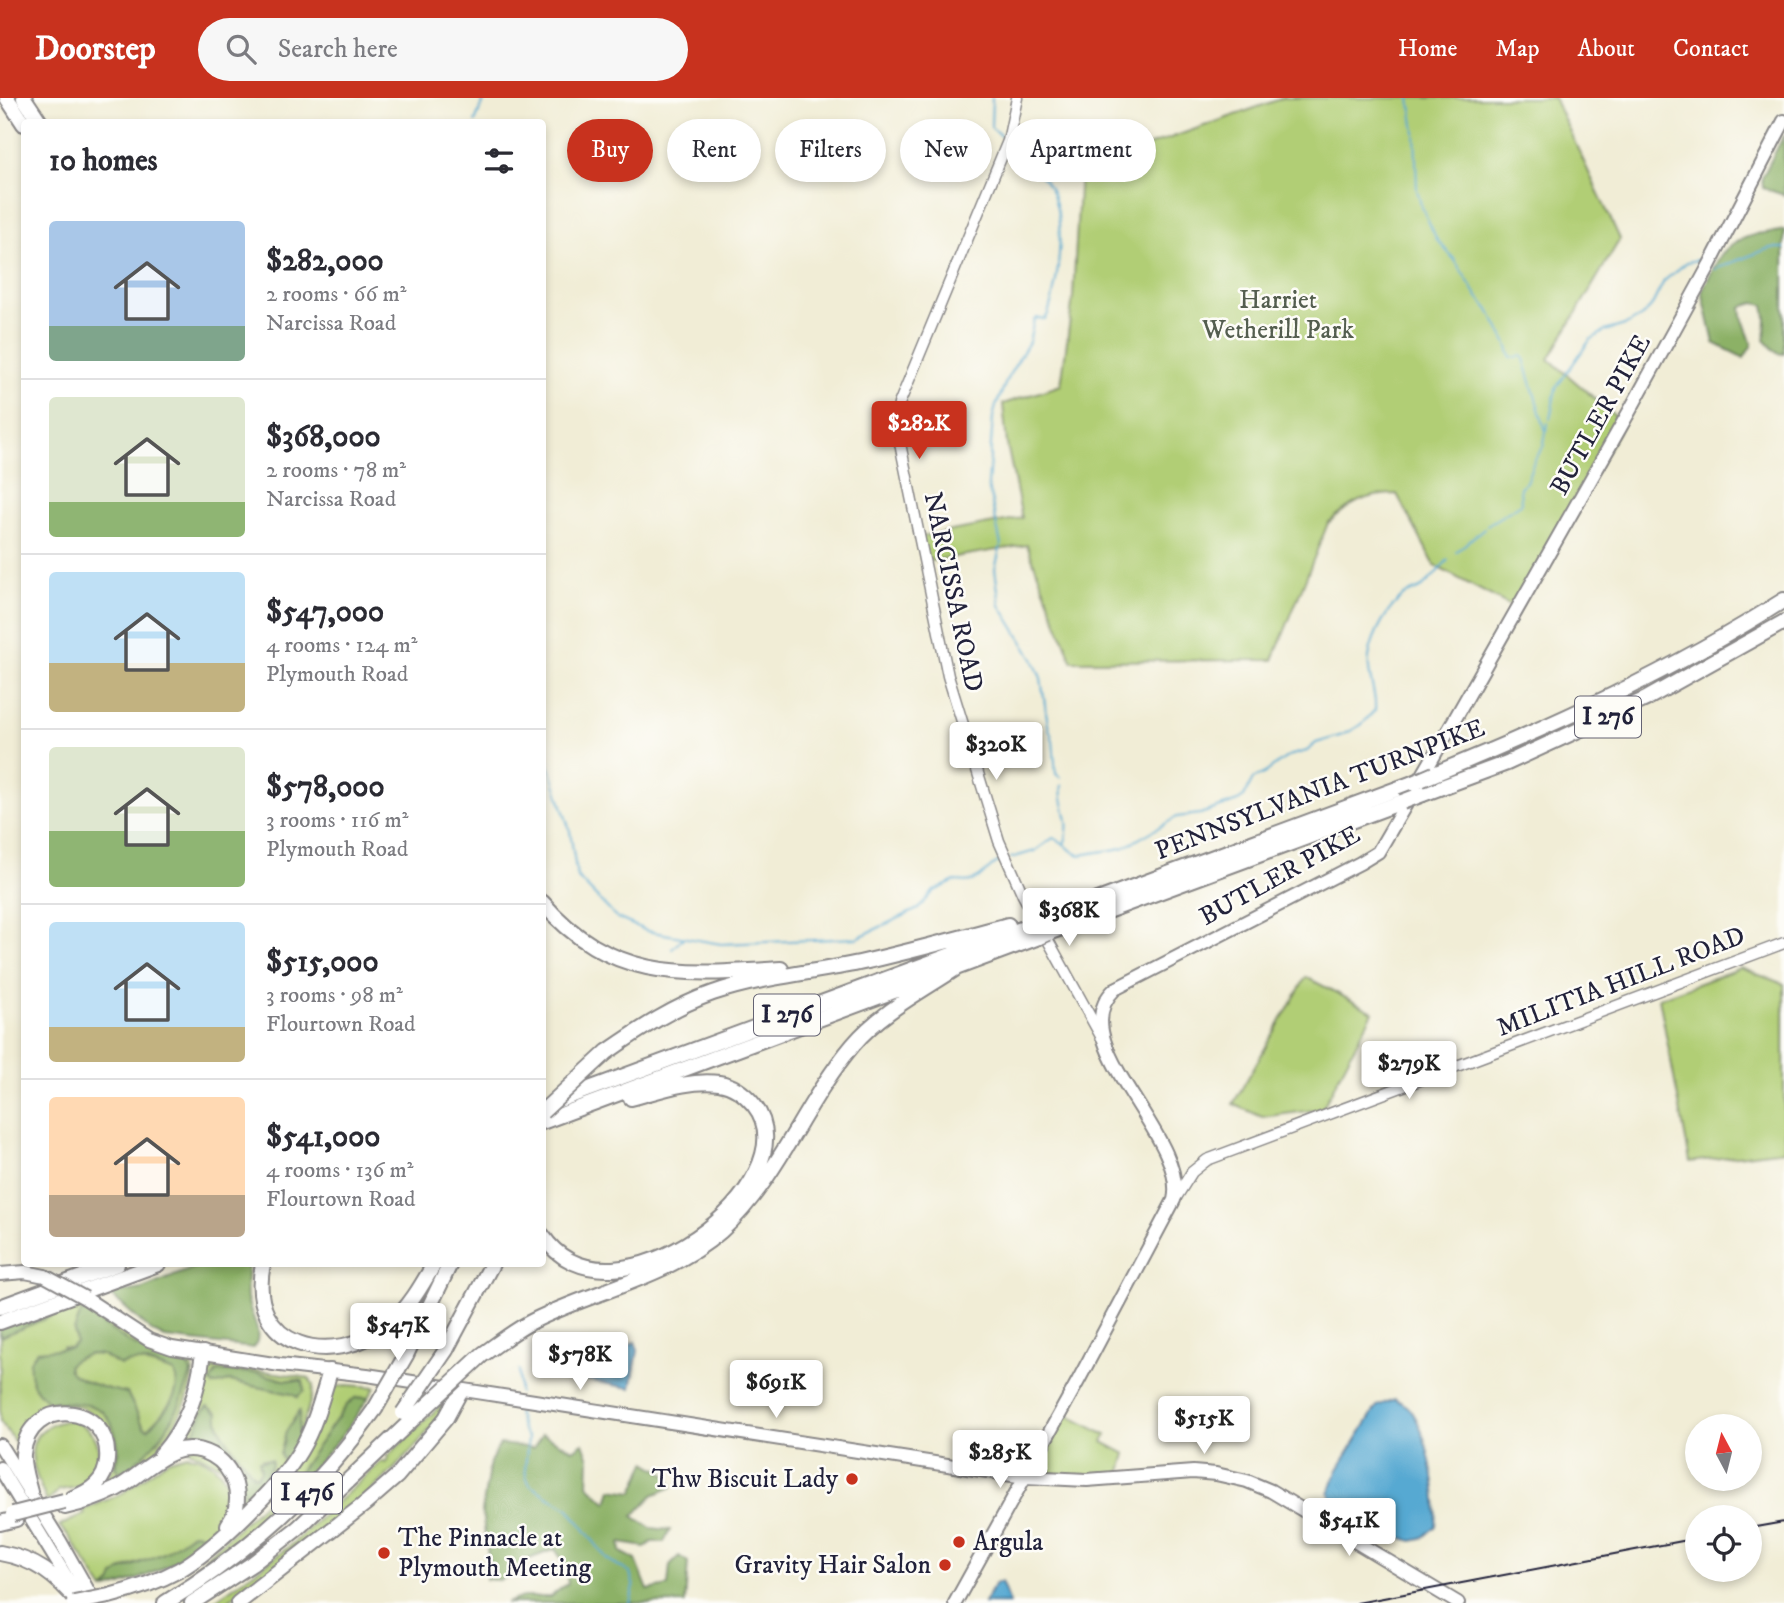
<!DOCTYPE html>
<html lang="en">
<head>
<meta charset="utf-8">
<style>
  :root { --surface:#fff; --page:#f7f7f7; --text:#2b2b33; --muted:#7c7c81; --line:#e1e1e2; --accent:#c8321e }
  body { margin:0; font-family:"IM FELL DW Pica",serif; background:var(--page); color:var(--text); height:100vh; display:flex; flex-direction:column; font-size:26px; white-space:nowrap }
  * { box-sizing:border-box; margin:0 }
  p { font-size:23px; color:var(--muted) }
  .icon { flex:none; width:38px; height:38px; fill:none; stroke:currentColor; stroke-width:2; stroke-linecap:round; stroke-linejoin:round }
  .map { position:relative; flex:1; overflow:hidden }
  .side { position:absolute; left:21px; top:21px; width:525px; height:1148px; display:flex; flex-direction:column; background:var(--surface); border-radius:7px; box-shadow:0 4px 10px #0003 }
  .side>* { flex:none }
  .guide { position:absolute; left:567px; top:21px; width:665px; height:63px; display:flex; gap:14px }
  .needle { width:46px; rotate:353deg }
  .buttons { position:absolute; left:1685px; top:1316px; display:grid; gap:14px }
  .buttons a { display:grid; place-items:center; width:77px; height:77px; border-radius:50%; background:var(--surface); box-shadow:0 4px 10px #0003; font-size:35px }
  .price { position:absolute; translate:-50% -60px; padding:0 16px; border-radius:7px; background:#fff; color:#222; font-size:23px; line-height:46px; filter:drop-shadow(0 2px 4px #0008) }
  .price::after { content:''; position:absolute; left:50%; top:42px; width:21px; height:16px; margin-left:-10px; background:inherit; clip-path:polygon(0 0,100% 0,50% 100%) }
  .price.current { background:var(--accent); color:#fff }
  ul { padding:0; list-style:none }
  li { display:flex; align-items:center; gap:21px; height:175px; padding:0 28px }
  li+li { border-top:2px solid var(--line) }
  li span { display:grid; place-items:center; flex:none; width:196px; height:140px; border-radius:7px; color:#555 }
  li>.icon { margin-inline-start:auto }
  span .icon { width:84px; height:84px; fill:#fffc; stroke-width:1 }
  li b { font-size:30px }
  h2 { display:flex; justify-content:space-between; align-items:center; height:84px; padding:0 28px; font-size:30px }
  .pill { padding:0 24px; border-radius:32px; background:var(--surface); box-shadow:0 4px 10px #0003; font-size:24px; line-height:63px }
  .pill.current { background:var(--accent); color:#fff }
  header { display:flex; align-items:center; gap:42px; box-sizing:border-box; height:98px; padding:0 35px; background:var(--accent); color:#fff }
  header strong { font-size:33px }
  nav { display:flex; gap:38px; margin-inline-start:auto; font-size:24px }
  .search { width:490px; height:63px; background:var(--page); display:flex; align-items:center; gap:18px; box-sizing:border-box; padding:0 24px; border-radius:38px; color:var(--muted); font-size:26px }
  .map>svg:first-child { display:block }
</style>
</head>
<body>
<header>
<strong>Doorstep</strong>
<div class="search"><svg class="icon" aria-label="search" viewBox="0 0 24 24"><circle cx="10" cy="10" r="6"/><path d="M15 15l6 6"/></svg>Search here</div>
<nav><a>Home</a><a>Map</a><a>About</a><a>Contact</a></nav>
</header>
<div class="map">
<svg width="1784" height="1505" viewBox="0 0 1784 1505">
  <rect width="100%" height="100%" fill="#fdfcf7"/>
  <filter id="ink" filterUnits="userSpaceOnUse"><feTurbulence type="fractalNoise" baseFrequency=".0143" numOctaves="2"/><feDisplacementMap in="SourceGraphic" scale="14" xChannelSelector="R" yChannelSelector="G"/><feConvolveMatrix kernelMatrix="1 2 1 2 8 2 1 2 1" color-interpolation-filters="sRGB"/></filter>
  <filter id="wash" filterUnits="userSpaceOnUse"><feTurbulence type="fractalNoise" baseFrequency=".00686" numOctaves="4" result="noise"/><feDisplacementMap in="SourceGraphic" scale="28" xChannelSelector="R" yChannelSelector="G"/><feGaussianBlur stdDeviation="1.57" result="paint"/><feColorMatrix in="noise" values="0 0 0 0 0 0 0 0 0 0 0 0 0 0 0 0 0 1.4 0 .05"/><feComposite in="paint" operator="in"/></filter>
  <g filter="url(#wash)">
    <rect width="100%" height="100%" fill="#f1edd6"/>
    <path fill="#b1ce75" stroke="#6a7858" stroke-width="2" fill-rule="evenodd" d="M1283 0H1554L1620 141 1549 261 1623 325 1518 512 1435 468 1397 396C1365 396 1351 405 1328 425L1273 562 1072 563 1027 447 923 464 918 439 1022 420 1007 346 1003 306 1061 287 1073 199 1080 72Z
      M1740 870 1784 886V1052L1690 1064 1659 900Z
      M1306 879 1373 914 1322 1011 1262 1019 1233 1006Z
      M73 1203H76L150 1251 188 1260 193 1269C193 1302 170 1340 146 1362 133 1375 115 1384 99 1392 106 1382 114 1372 114 1358 116 1318 72 1294 38 1315 27 1322 22 1335 15 1344L0 1323V1239L67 1212ZM82 1213 130 1245 153 1256 184 1264 191 1275 173 1320 158 1344 115 1366C122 1345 114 1315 91 1306 82 1303 71 1304 62 1305V1249L70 1250 76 1245 74 1233Z
      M91 1256 102 1257 115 1265 139 1263 174 1274C185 1297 162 1316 147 1331L144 1329 127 1295C109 1292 30 1272 91 1256Z
      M217 1266 309 1280 313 1287 312 1297 297 1347 299 1313 286 1334 280 1357 285 1365 259 1395 244 1408 235 1375 179 1347 199 1306 208 1276ZM225 1273 257 1275 284 1282H300L304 1287 297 1299 292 1296 229 1283 214 1287ZM197 1331 223 1337 253 1377 257 1378 261 1372 262 1361 271 1362 272 1367 257 1391 249 1399C239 1393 238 1374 231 1364 222 1352 206 1346 192 1340Z
      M346 1287 375 1289 369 1299 355 1300 347 1307 299 1374 297 1382 299 1387 252 1430 195 1469 270 1400 330 1296 336 1289Z
      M442 1306C444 1318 432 1328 425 1337 369 1405 294 1453 225 1505H211L290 1448 382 1363 385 1365 389 1361 387 1359Z
      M1061 1314 1106 1337 1103 1344 1126 1356 1119 1380 1025 1379Z
      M70 1322C105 1333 105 1361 85 1388L59 1392 47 1404C31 1367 16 1330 70 1322Z
      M187 1357C215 1360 239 1386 227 1416 224 1424 216 1431 209 1437L192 1435C183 1442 174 1450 164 1455 147 1464 118 1466 111 1486L104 1492 68 1437 59 1428 85 1416 83 1412 121 1396 167 1363Z"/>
    <path fill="#8cb166" stroke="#576a50" stroke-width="2" fill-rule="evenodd" d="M1784 37V97L1763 90 1762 80Z
      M1784 132V256L1777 255 1765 242 1766 219 1764 207 1754 205 1741 209 1742 218 1752 247 1744 260 1714 245 1702 193C1719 161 1719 146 1757 136 1766 134 1775 135 1784 132Z
      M203 1166H248C247 1177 246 1189 247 1200 250 1217 264 1234 254 1250L165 1240 151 1233 110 1196 142 1191Z
      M73 1203 69 1213 66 1212 0 1239V1230Z
      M82 1212 130 1245 153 1256 184 1264 188 1267 191 1275C180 1316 157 1353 121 1374L116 1371C114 1363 119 1358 118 1350 111 1299 87 1308 47 1303 34 1291 28 1281 30 1263L37 1253 70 1250 76 1245 74 1233ZM91 1256 102 1257 120 1267C140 1259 155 1267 174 1274 185 1297 162 1315 148 1331L144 1329 127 1295C109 1292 30 1272 91 1256Z
      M217 1273 258 1275 284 1282 303 1283 304 1293 297 1299 292 1296 229 1283 214 1287 210 1284Z
      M369 1299 346 1333 299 1387 297 1378 299 1374 347 1307 355 1300Z
      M208 1308 218 1315C215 1334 242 1361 253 1377L257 1378 261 1372 259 1363 271 1362 272 1367 257 1391 249 1399C239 1394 238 1374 231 1364 222 1351 206 1346 192 1340L204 1312Z
      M300 1312 297 1347 285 1365 280 1357 286 1334Z
      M542 1336 573 1352 583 1345 589 1361 588 1387 607 1405 611 1391 633 1394 646 1364 666 1376 672 1389 653 1397 633 1418 651 1430 670 1432 664 1444H652L645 1449 620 1445 621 1454 636 1462 648 1492 668 1488 670 1467 679 1458 688 1464 685 1505H506L523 1499H550L568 1485 564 1465 555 1451 524 1463 520 1474 500 1482 486 1481 488 1457 482 1414 490 1364 500 1346 534 1350Z
      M193 1435 209 1437C178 1466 145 1481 104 1492L111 1486 114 1478 120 1473 164 1455Z"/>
    <path fill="#56a9d2" stroke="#3c6686" stroke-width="2" d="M635 1244 638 1252 631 1290 586 1282 587 1268Z
      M1395 1301C1399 1304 1406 1306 1409 1310 1428 1332 1439 1399 1436 1428L1421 1441 1412 1443 1380 1433 1337 1410 1329 1396 1337 1373 1377 1308Z
      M1001 1484 1010 1505H984L995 1485Z"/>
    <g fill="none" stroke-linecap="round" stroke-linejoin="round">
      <path stroke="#56a9d2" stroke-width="2" d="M992 0 991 29 1003 40
        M1410 0 1415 34 1417 92 1421 107 1437 142 1454 161 1478 199 1489 212 1507 246 1511 260 1522 258 1524 261 1545 331
        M475 24 485 0
        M1013 49C1016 53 1018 58 1022 62 1031 71 1042 76 1049 88 1067 121 1059 181 1048 216L1045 221 1037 220 1034 222 1029 244 1008 279 996 308 993 319 988 387 1001 447 995 471 1000 507 1033 561 1041 580 1048 627 1053 643 1056 676 1061 680
        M1715 171 1770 150H1784
        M1550 321 1556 290 1590 242 1605 233 1628 226 1642 218 1651 209 1664 183 1687 164 1697 162 1703 165
        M1487 427 1521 406 1520 389 1526 384 1534 363 1543 349 1548 325
        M1456 454 1484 430
        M542 658 550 670 570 733 577 779 617 820 647 833 721 846 857 840 918 811 934 793 955 783 970 784 980 779 996 765 1002 763
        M1062 687C1058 706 1073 719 1065 744
        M1011 760 1035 753 1053 740C1066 743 1068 754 1080 757L1123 750 1177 719 1200 716 1238 703 1244 699 1253 681 1265 675 1288 658 1307 653 1316 645 1343 637 1361 627 1375 612C1377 594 1366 577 1369 559 1372 538 1388 507 1407 496 1412 493 1417 492 1422 489 1431 483 1439 471 1448 462
        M672 851 683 840
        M519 1295V1272
        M517 1304 518 1317 523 1333 528 1340 525 1372 527 1381 531 1388 569 1411 607 1461 630 1475 634 1489 630 1505"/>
    </g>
  </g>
  <g filter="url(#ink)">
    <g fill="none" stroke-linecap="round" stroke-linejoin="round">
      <g stroke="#8a8888" stroke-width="13">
        <path id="minor" d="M1017 0 1008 43 899 306 896 326 948 578 999 743 1023 797 1102 940
          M1175 1101 1192 1074 1207 1062 1784 845"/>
      </g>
      <g stroke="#8a8888" stroke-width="16">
        <path id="major" d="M0 1176 25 1174 45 1178
          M85 1200 149 1242 172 1250 280 1267 367 1277 1025 1379 1087 1382 1193 1374 1216 1376 1247 1383 1271 1393 1458 1505
          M0 1347 60 1443 95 1505
          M0 1370 78 1498
          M955 1505 1078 1283 1174 1102C1189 1038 1059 943 1115 891L1360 765 1378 754 1431 663 1629 314 1709 168 1784 23"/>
      </g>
      <g stroke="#8a8888" stroke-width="18">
        <path id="highway" d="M7 0 24 26
          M24 0 40 24
          M1434 676C1555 627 1674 572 1784 502
          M1423 696 1507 665 1646 601 1784 524
          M542 804C612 885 685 877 781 871
          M1044 822 1413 685
          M1048 835 1402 704
          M607 954C640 931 675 908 713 895 760 879 811 875 859 865 909 854 959 840 1008 827
          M554 1004 1032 827
          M542 1024 1039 839
          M542 1137C610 1240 815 1084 754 1007 745 996 734 987 719 985 690 981 658 993 631 1000
          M263 1166C245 1251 333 1272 390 1226 409 1210 422 1187 434 1166
          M0 1209 117 1166
          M0 1224 158 1166
          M446 1252 492 1166
          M406 1257 450 1166
          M482 1257C499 1245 516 1231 535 1222 596 1192 669 1179 721 1133 778 1081 804 1005 853 947 880 915 920 894 955 871
          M161 1357C187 1327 198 1295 203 1255
          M30 1394C27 1382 22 1369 23 1356 28 1298 112 1304 107 1362 106 1383 91 1393 73 1400
          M65 1409C83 1405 100 1399 116 1391 147 1375 173 1336 212 1357 223 1363 231 1374 235 1386 239 1400 237 1415 228 1427
          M0 1425 16 1421
          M0 1455C35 1461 57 1478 79 1505
          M109 1498C133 1492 157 1484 179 1472 213 1453 280 1387 300 1353 315 1328 322 1300 330 1273
          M165 1505C251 1452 316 1394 375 1311
          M192 1505 252 1466 298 1430 414 1320
          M238 1505 366 1405 397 1378 446 1320 461 1292"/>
      </g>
      <use href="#minor" stroke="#fff" stroke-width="10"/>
      <use href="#major" stroke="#fff" stroke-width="12"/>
      <use href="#highway" stroke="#fff" stroke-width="14"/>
      <path stroke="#22223b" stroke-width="2" d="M1750 1430 1784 1424
        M1357 1505 1698 1440"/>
      <g stroke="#8a8888" stroke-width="16" stroke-linecap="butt">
        <path id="major-bridge" d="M45 1178 85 1200"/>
      </g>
      <g stroke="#8a8888" stroke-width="18" stroke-linecap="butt">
        <path id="highway-bridge" d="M1413 685 1434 676
          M1402 704 1423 696
          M1029 821 1041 818
          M1039 839 1048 835
          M542 1014 607 954
          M375 1311 406 1257
          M403 1315 446 1252
          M414 1320 482 1257
          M13 1416 64 1403
          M74 1505 109 1498"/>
      </g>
      <use href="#major-bridge" stroke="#fff" stroke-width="12"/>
      <use href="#highway-bridge" stroke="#fff" stroke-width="14"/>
    </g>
  </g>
  <g fill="#c8321e" stroke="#fdfcf7" stroke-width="2.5">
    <circle cx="852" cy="1381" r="7"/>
    <circle cx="959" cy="1444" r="7"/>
    <circle cx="384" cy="1455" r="7"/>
    <circle cx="945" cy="1467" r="7"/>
  </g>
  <g text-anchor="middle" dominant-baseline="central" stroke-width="5" stroke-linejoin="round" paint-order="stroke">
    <g fill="#fdfcf7" stroke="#646373" stroke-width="2">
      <rect x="1575" y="598.5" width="66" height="41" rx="5"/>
      <rect x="754" y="896.5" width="66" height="41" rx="5"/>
      <rect x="272" y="1374.5" width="70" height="41" rx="5"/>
    </g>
    <g font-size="24" font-weight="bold" fill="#22223b">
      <text x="1608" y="619">I 276</text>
      <text x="787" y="917">I 276</text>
      <text x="307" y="1395">I 476</text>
    </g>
    <g font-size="26" fill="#545e4f" stroke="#fdfcf7">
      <text x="1278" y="202">Harriet<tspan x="1278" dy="30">Wetherill Park</tspan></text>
    </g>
    <g font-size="26" fill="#22223b" stroke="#fdfcf7">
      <text transform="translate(1601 317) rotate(-61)">BUTLER PIKE</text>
      <text transform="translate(953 494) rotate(78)">NARCISSA ROAD</text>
      <text transform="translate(1320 692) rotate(-21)">PENNSYLVANIA TURNPIKE</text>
      <text transform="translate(1280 778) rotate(-29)">BUTLER PIKE</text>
      <text transform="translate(1621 884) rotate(-21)">MILITIA HILL ROAD</text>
    </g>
    <g font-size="26" fill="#22223b" stroke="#fdfcf7" text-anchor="end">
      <text x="838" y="1381">Thw Biscuit Lady</text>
      <text x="398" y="1440" text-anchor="start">The Pinnacle at<tspan x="398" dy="30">Plymouth Meeting</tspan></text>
      <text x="973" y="1444" text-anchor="start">Argula</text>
      <text x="931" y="1467">Gravity Hair Salon</text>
    </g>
  </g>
</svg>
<div class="buttons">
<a><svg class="needle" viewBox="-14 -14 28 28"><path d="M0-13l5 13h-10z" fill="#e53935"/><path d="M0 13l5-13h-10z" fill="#7c7c81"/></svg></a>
<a><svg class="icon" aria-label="locate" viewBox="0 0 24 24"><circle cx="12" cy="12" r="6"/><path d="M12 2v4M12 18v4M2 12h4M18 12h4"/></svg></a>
</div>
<b class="price current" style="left:919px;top:363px">$282K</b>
<b class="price" style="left:996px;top:684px">$320K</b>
<b class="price" style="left:1069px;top:850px">$368K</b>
<b class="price" style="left:1409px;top:1003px">$279K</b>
<b class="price" style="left:398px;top:1265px">$547K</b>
<b class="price" style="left:580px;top:1294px">$578K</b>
<b class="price" style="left:776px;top:1322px">$691K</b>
<b class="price" style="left:1204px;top:1358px">$515K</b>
<b class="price" style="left:1000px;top:1392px">$285K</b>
<b class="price" style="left:1349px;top:1460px">$541K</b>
<div class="guide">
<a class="pill current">Buy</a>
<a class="pill">Rent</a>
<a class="pill">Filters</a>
<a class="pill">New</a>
<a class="pill">Apartment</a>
</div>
<section class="side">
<h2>10 homes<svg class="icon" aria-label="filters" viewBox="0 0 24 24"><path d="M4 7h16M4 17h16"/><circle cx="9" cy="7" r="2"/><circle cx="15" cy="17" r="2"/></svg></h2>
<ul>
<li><span style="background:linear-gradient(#a9c7e8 75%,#7fa58c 0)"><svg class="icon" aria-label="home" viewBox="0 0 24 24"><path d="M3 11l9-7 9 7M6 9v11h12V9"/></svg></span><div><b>$282,000</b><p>2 rooms · 66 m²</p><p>Narcissa Road</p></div></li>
<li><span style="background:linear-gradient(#dfe7d0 75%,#8fb573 0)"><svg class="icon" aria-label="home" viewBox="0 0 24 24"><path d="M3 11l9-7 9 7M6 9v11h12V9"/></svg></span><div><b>$368,000</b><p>2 rooms · 78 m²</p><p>Narcissa Road</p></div></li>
<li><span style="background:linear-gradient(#bfe0f5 65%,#c2b280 0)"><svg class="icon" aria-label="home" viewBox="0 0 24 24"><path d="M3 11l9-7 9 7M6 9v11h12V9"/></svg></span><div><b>$547,000</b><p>4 rooms · 124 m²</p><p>Plymouth Road</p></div></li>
<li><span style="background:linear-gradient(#dfe7d0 60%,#8fb573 0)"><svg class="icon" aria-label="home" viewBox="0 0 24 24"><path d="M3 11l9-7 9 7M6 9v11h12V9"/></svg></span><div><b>$578,000</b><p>3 rooms · 116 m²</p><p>Plymouth Road</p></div></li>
<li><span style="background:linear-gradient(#bfe0f5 75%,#c2b280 0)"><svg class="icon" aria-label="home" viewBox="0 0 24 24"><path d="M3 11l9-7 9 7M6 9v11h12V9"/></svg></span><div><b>$515,000</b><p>3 rooms · 98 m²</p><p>Flourtown Road</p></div></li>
<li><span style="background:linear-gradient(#ffd9b3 70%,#b9a48a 0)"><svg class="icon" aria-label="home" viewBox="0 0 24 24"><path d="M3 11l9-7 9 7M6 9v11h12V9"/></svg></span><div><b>$541,000</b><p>4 rooms · 136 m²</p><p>Flourtown Road</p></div></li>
</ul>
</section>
</div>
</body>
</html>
